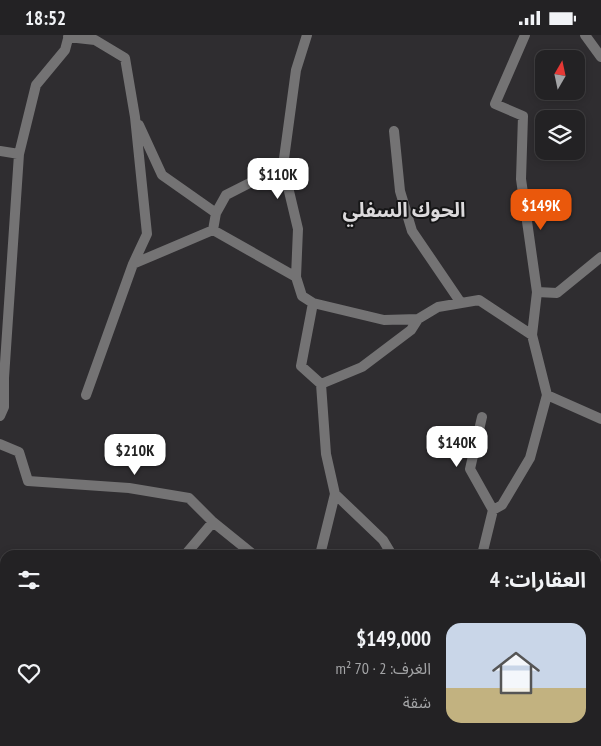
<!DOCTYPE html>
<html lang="ar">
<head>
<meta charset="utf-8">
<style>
  :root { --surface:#232224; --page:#2b2a2c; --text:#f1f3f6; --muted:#a3a4a6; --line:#403f41; --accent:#ea580c }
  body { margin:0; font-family:"PT Sans Narrow","Noto Sans Arabic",sans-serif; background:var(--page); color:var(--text); direction:rtl; height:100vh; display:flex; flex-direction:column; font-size:19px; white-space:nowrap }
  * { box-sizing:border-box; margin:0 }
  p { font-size:16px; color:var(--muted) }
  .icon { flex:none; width:28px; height:28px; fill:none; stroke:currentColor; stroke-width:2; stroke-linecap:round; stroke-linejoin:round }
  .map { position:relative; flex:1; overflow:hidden; direction:ltr }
  .sheet { position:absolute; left:0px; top:515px; width:601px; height:196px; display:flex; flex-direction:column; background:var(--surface); border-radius:15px 15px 0 0; box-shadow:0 2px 8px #0003,0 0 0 1px var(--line); direction:rtl }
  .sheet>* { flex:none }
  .needle { width:32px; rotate:9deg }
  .buttons { position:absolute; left:535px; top:15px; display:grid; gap:10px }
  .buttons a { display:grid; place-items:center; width:50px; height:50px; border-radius:10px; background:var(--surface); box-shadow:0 2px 8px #0003,0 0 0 1px var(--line); font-size:25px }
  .price { position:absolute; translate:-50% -42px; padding:0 11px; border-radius:10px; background:#fff; color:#222; font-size:16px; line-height:32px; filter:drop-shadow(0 1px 2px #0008) }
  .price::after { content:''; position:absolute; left:50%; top:30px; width:15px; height:11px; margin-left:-8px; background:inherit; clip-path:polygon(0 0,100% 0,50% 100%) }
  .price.current { background:var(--accent); color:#fff }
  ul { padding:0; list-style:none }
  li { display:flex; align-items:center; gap:15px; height:125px; padding:0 15px }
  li+li { border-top:1px solid var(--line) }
  li span { display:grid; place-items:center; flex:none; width:140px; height:100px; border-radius:15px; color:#555 }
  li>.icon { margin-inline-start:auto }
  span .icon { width:60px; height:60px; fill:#fffc; stroke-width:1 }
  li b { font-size:21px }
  h2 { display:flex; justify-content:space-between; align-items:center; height:60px; padding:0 15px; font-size:21px }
  .status { display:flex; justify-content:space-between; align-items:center; height:35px; padding:0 25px; background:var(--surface); direction:ltr }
  .status svg { height:14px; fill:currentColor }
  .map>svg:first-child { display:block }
</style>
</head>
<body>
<div class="status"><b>18:52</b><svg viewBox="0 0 49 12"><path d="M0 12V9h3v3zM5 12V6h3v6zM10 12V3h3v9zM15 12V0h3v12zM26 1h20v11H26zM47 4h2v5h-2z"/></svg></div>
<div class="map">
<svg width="601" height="711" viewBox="0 0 601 711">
  <rect width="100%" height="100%" fill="#2f2d30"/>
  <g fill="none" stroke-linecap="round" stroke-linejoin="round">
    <path stroke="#747374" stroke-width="10" d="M525 0 495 69 523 81 521 144 537 257 532 300 547 360 601 384
      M585 0 601 22
      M68 2 95 5 125 23 135 82 147 199 133 229
      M139 90 162 140 216 178 213 195
      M394 96 400 156 412 196 461 268
      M0 116 19 119
      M283 131 296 35 307 0
      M216 178 226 160 283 131 298 194 296 242
      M537 257 557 258 601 222
      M313 268 301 331 321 349 362 332 411 295 418 284
      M321 349 326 419 335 459
      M86 360 133 229 213 195 296 242 302 261 313 268 384 285 418 284 438 272 479 265 532 300
      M0 381 4 372V343L19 119 36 50 65 15 69 0
      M482 382 470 434 493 475
      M0 409 19 417 28 446 129 453 189 463 213 487 254 520
      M185 520 213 487
      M320 520 335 459 383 505 392 520
      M482 520 493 475 502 470 530 423 547 360
      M0 544H5
      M596 557 599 550H601
      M152 706V711
      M95 708 122 711
      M9 711 10 706
      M423 711 425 706
      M502 711 503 706
      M529 711 531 706"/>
  </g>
  <g text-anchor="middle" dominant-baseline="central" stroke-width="4" stroke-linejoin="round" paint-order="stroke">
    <g font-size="20" font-weight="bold" fill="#dcdadc" stroke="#161617">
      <text x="404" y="175">الحوك السفلي</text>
    </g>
  </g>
</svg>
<div class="buttons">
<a><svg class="needle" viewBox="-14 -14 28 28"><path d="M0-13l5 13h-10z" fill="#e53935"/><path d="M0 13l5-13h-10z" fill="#a3a4a6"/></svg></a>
<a><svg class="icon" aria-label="layers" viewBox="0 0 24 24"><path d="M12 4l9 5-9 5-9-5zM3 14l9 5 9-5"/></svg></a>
</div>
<b class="price" style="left:278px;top:165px">$110K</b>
<b class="price current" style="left:541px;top:196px">$149K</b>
<b class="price" style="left:457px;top:433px">$140K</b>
<b class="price" style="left:135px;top:441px">$210K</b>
<section class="sheet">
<h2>العقارات: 4<svg class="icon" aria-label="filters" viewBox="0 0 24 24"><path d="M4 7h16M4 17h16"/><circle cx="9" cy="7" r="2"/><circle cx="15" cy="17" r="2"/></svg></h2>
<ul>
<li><span style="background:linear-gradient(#c9d6e8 65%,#c2b280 0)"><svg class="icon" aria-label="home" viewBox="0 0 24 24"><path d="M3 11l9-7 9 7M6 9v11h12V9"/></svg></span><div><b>$149,000</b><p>الغرف: 2 · 70 m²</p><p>شقة</p></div><svg class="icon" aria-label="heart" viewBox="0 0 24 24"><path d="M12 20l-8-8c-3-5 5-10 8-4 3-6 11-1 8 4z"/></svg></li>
</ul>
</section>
</div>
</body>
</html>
